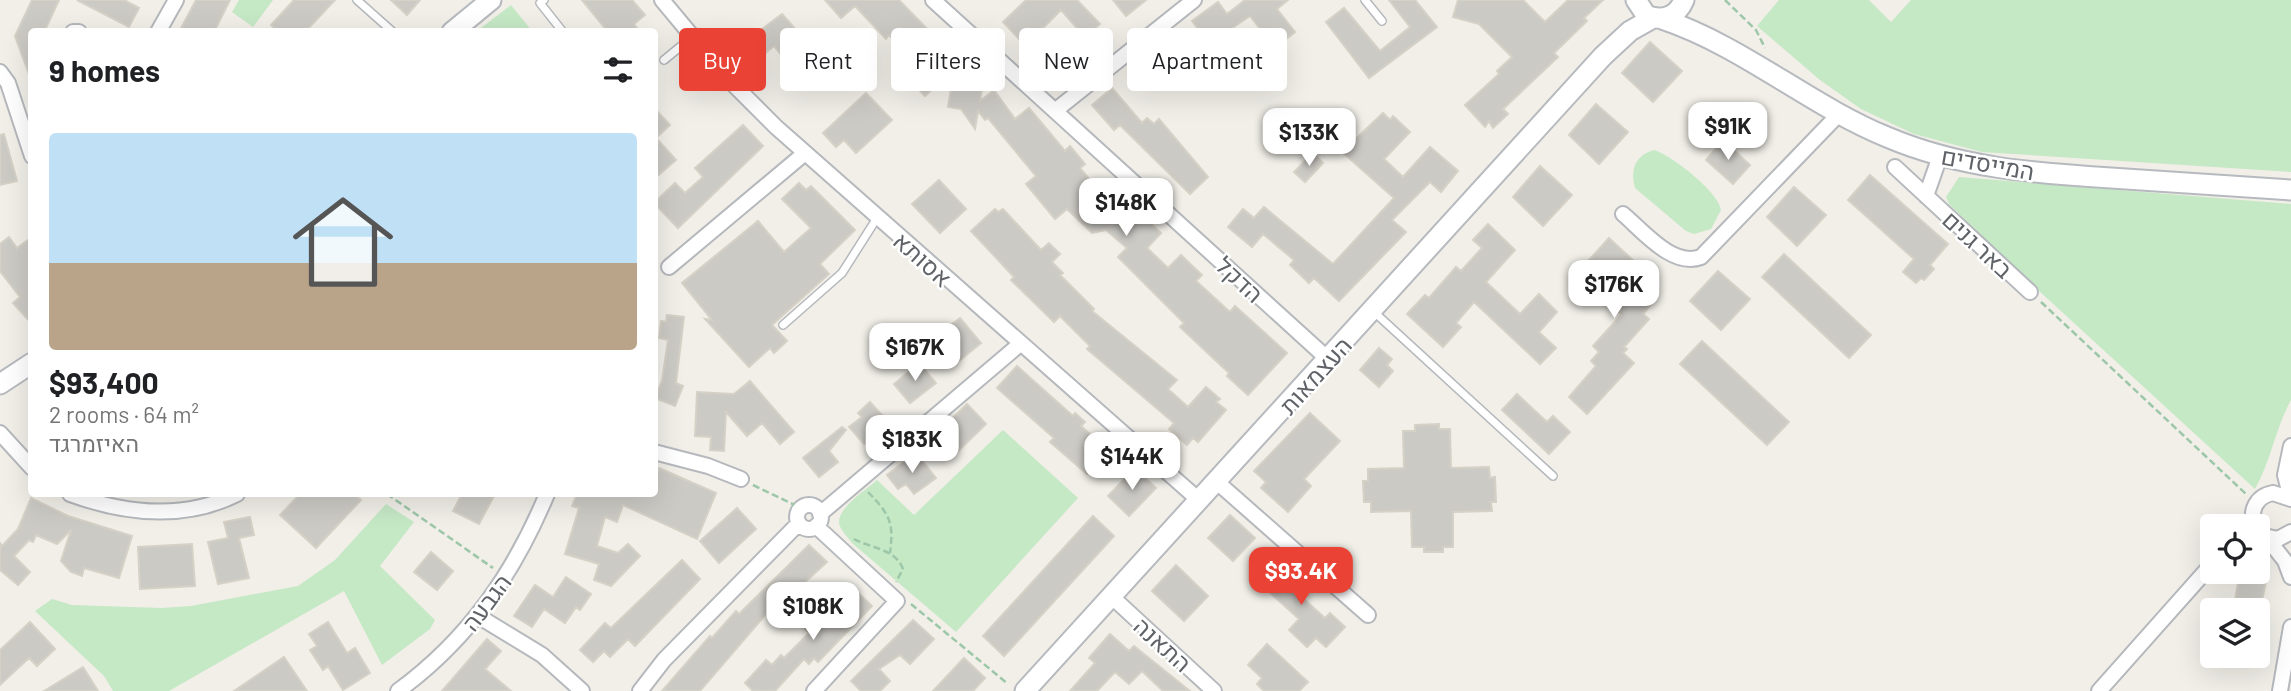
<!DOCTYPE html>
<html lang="en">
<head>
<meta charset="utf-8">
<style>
  :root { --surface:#fff; --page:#f6f6f6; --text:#202124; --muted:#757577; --accent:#ea4335 }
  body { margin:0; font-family:Barlow,Heebo,sans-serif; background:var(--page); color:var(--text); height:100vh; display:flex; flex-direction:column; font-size:26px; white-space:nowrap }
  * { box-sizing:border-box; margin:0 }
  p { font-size:23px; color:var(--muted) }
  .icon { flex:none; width:38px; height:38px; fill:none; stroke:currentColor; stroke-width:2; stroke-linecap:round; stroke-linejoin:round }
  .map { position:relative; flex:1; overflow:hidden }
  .panel { position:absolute; left:28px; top:28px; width:630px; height:469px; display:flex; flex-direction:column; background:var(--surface); border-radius:7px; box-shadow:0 7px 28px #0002 }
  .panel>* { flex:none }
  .banner { position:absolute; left:679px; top:28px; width:665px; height:63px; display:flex; gap:14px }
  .fabs { position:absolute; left:2200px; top:514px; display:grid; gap:14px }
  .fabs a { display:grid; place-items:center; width:70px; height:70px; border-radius:7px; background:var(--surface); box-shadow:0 7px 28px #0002; font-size:35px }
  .price { position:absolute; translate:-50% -60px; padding:0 16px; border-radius:14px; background:#fff; color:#222; font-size:23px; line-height:46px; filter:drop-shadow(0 2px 4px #0008) }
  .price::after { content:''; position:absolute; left:50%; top:42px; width:21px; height:16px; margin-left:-10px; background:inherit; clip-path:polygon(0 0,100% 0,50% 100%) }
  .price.on { background:var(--accent); color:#fff }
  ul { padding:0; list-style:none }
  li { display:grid; align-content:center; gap:14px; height:371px; padding:0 21px }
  li span { display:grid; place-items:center; height:217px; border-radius:7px; color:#555 }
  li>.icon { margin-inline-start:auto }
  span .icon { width:126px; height:126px; fill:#fffc; stroke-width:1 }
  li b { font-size:30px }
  h2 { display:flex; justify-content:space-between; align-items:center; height:84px; padding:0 21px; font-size:30px }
  .chip { padding:0 24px; border-radius:7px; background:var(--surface); box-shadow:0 7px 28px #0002; font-size:24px; line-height:63px }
  .chip.on { background:var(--accent); color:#fff }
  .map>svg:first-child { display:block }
</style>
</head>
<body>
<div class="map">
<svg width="2291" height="691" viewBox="0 0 2291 691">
  <rect width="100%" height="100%" fill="#f1efe8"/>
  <path fill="#c5e8c5" d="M239 0H273L253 27 232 12Z
    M1779 0H1869L1891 22 1911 0H2291V172L1982 152 1914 134 1861 109 1820 80 1757 26Z
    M511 5 532 31H477Z
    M1654 150C1671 155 1719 192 1721 210L1711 229 1694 234 1686 231 1635 188C1630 170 1635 155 1654 150Z
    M1959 177 2291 204V400C2275 429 2271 461 2255 489L2025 278 1949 204 1946 197Z
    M1003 430 1078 498 956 632 852 543C848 537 840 530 839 523 838 507 866 490 877 480L914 515Z
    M386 504 414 522 380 566 435 620 430 629 382 665 344 591 169 691H113L104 676 35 611 52 599 72 605 161 608 191 606 298 586 335 560Z"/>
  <path fill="#cccac5" stroke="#d6d1c6" stroke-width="2" d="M32 0H59L45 30 32 32 30 77 15 36Z
    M77 0H124L139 8 129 27Z
    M196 0H230L214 32H179Z
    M294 0H335L305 32H278L271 25Z
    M391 0H420L407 15Z
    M582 0H632L645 15 634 24 640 32H608Z
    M825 0H899L932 34 935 31 960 63 925 96 910 80 915 75 902 62 909 56 889 35 886 39 855 6 841 18Z
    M1026 0H1077L1100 24 1085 37 1061 10 1041 30 1053 42 1037 58 1003 22Z
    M1113 0H1146L1126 16Z
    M1245 0H1288L1277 9 1295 32 1275 48 1250 16 1225 33 1231 41 1216 52 1192 21 1218 2 1227 14Z
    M1389 0H1415L1437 27 1369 78 1326 22 1344 8 1380 51 1410 27Z
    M1458 0H1523L1545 22 1568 0H1603L1584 18 1587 21 1554 53 1558 57 1503 109 1508 114 1493 128 1489 121 1485 127 1465 105 1499 74 1497 71 1512 57 1479 24 1453 17Z
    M782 14 811 47 790 65 774 46 756 61 742 44Z
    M1650 42 1682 71 1653 102 1622 73Z
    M1178 43 1202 73 1183 88 1159 58Z
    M953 77 983 82 980 101 994 90 1015 119 1029 108 1065 151 1070 146 1085 164 1080 168 1105 198 1114 189 1161 233 1147 248 1168 268 1181 255 1202 275 1196 281 1230 312 1235 306 1287 353 1248 395 1227 376 1229 373 1180 327 1184 323 1118 257 1127 248 1106 230 1092 233 1067 209 1055 219 1026 184 1036 176 988 118 985 120 978 111 975 129 961 109 948 107Z
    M1112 88 1142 123 1147 118 1154 124 1159 119 1208 177 1190 194 1120 125 1114 130 1092 105Z
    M866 93 892 120 856 153 844 140 836 147 823 133Z
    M1596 104 1628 132 1599 164 1569 135Z
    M654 108 670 125 656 138 676 160 654 179Z
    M1383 113 1390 120 1393 116 1410 132 1384 159 1403 177 1430 147 1458 171 1441 192 1430 182 1392 220 1406 232 1339 301 1314 278 1309 283 1290 265 1294 260 1263 234 1252 247 1228 227 1243 209 1254 218 1264 207 1333 264 1394 198 1342 152Z
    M743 125 763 146 678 228 654 203 675 183 685 193 703 177 695 168Z
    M4 134 17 181 0 185V135Z
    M1723 140 1750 165 1733 184 1706 160Z
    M1313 153 1323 163 1305 182 1294 172Z
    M1540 166 1572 195 1543 226 1513 197Z
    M1870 175 1948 244 1930 265 1934 269 1924 280 1921 278 1916 283 1903 272 1914 259 1848 200Z
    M939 180 966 209 940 233 912 204Z
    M799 183 806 190 811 186 855 230 820 264 829 274 772 325 787 341 774 353 770 348 749 367 705 319 712 320 682 283 758 221 784 252 811 228 782 199Z
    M1794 187 1826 215 1797 246 1767 217Z
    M995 209 998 212 1003 209 1041 250 1049 243 1060 254 1052 262 1063 273 1060 275 1094 309 1092 311 1177 380 1168 389 1188 407 1206 387 1220 399 1216 402 1226 410 1198 442 1193 438 1187 445 1169 429 1174 423 1087 349 1090 346 1060 316 1054 322 1011 280 1014 277 971 231Z
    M1488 224 1515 250 1486 282 1520 314 1539 294 1557 312 1539 332 1556 348 1540 364 1474 302 1456 323 1461 327 1443 347 1407 314 1425 295 1429 298 1456 267 1461 271 1482 248 1473 240Z
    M9 237 17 248 32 237V324L13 303 20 297 0 271V244Z
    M1609 238 1650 276 1640 287 1654 301 1643 314 1649 319 1624 347 1627 349 1623 353 1634 363 1587 414 1569 397 1596 366 1591 361 1599 352 1593 346 1621 315 1619 312 1621 310 1579 271Z
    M1784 254 1871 335 1849 358 1762 277Z
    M1718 271 1750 299 1721 330 1690 301Z
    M667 315 684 317 676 383 683 386 675 406 655 398 662 381 668 340 659 338 661 321 666 322Z
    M960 318 981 343 960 360 946 343 955 336 948 327Z
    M1702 341 1789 422 1767 445 1680 364Z
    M1379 348 1392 359 1387 365 1393 371 1379 387 1360 370Z
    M919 363 936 383 910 403 894 384Z
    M1017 366 1073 416 1075 413 1085 422 1081 426 1108 450 1087 474 1050 442 1054 438 997 388Z
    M750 381 794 432 780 444 762 423 747 436 726 412 724 451 710 450 711 437 695 436 697 392 734 394Z
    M1517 394 1547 422 1553 416 1570 432 1549 454 1502 410Z
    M870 402 888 422 864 444 849 427 862 417 858 413Z
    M967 404 986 424 955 454 936 434Z
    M1310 413 1340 441 1304 479 1311 486 1288 512 1261 488 1266 482 1254 471Z
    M1439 424V429H1450L1451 468 1489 467 1490 478 1495 477 1496 502H1491L1492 511 1453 512V547H1443V552H1424V547H1412L1411 511 1371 512V502H1364L1363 481H1368V469L1404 468 1403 431H1415V425Z
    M842 427 846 430 829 451 838 462 819 477 803 458Z
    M916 453 936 478 914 494 906 484 898 489 887 475Z
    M659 468 716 493 697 539 623 505 617 522 605 517 597 546 618 553 628 544 640 556 611 586 594 580 599 564 565 554 579 508 572 506 577 494H654V478Z
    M1135 468 1156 488 1129 516 1108 496Z
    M300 494H354L361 500 316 548 280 515Z
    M462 494H495L479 524 453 511Z
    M31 498 68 516 132 536 119 578 84 568 82 576 71 572 61 561 71 530 57 544 36 535 33 542 29 540 14 556 30 572 18 585 0 570V543L2 546 18 529Z
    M737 508 756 529 719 563 700 541Z
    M1230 515 1255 538 1233 561 1208 538Z
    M1093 516 1114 536 1004 656 983 636Z
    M250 517 254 535 239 538 249 578 218 584 208 542 228 538 224 522Z
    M192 544 195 586 140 589 138 547Z
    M809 545 827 562 769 615 767 613 700 691H662L710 636 712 638 736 611 739 614Z
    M431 552 453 571 437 590 414 572Z
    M1279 559 1306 584 1297 593 1325 618 1330 613 1345 627 1326 647 1316 638 1307 647 1289 630 1299 619 1266 589 1271 584 1263 576Z
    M682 560 700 579 635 646 628 639 610 657 604 651 593 662 580 650 605 623 611 628Z
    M1176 565 1208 596 1184 621 1152 591Z
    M2240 572H2268L2260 611H2233Z
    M566 577 591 594 580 610 576 607 565 623 544 609 532 627 514 616 535 585 553 597Z
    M853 588 872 606 818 662 814 658 809 664 804 659 775 691H753L745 683 766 660 772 665 781 655 784 658 809 633 805 629 833 600 837 605Z
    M913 620 934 639 910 664 900 655 879 669 890 681 880 691H861L851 681Z
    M30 622 55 649 37 666 29 658 0 685V650Z
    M328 622 347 653 355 648 370 673 343 690 328 666 323 670 310 650 317 646 309 634Z
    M1110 634 1129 651 1134 646 1190 691H1163L1142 671 1129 684 1115 672 1097 691H1070L1095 663 1089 658Z
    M487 639 501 651 485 669 511 691H442Z
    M1267 644 1308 682 1299 691H1264L1257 684 1262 678 1248 665Z
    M284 657 307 691H234Z
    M964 658 985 678 973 691H933Z
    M83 667 98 691H44Z"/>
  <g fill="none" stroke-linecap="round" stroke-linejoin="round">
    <g stroke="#b5b8bc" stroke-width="10">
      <path id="lane" d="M357 0 393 32
        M544 0 540 3 563 32
        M1365 0 1382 21
        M664 60 691 38
        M1373 311 1553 476
        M783 325 842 273 877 218"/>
    </g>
    <g stroke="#b5b8bc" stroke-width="18">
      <path id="street" d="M662 0 727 78 776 127 1200 501
        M933 0 1329 360
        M73 32H79
        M158 32 176 0
        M0 72 8 83 32 156
        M1056 110 1194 0
        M1895 167 2030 292
        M1926 196 1940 156
        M1623 214C1643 231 1673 268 1701 257L1839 114
        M669 267 805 153
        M0 433 32 468
        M654 452 708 466 741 479
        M1217 482 1368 615
        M70 494C125 514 183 521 237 494
        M2291 499 2285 475 2291 446
        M797 517a12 12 0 1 1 24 0a12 12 0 1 1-24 0Z
        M820 514 1020 344
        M2255 527C2249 511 2256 496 2273 493L2291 499
        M2264 536 2278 539 2291 532
        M2266 537 2285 561 2291 577
        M1111 596 1214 691
        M478 616 542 655 582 691
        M398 691C469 639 514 573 547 494
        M640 691 664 660 799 523
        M814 691 897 601 816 526
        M2099 691 2212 564
        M2280 691 2291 627"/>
    </g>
    <g stroke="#b6babf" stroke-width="23">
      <path id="secondary" d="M1636 0 1646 15C1662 22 1677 17 1684 0
        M1662 19C1743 46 1809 105 1887 137 1960 168 2033 173 2111 178 2171 182 2231 186 2291 190
        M452 32 491 0
        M0 384 32 363
        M1025 691 1603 56 1630 31 1653 18"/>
    </g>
    <path stroke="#9cc7a9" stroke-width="2.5" stroke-dasharray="7 3.5" stroke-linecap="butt" d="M1725 0 1756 30 1765 48
      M2041 302 2246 494
      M753 485 801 508
      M868 492C890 515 894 522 890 553
      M387 494 493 568
      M854 539C870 548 896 549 903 569L896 582
      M911 604 1008 684"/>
    <use href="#lane" stroke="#fff" stroke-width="7"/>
    <use href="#street" stroke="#fff" stroke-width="14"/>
    <use href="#secondary" stroke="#fff" stroke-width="19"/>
  </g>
  <g text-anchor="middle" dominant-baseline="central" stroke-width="5" stroke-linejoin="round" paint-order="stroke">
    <g font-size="24" fill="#5f6368" stroke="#fff">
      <text transform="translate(1988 163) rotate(10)">המייסדים</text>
      <text transform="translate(1978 244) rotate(43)">באר גנים</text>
      <text transform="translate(923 259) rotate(42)">אסותא</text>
      <text transform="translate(1240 279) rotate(43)">הדקל</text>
      <text transform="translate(1315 375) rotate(-48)">העצמאות</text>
      <text transform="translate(486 602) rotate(-53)">הגבעה</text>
      <text transform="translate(1163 644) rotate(42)">התאנה</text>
    </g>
  </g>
</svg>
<div class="fabs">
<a><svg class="icon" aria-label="locate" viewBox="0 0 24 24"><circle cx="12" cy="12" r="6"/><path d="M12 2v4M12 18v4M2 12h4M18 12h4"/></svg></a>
<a><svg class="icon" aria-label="layers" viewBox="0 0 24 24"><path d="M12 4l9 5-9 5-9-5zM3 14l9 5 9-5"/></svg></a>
</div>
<b class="price" style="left:1728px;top:162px">$91K</b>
<b class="price" style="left:1309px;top:168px">$133K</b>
<b class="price" style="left:1126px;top:238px">$148K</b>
<b class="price" style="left:1614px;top:320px">$176K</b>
<b class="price" style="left:915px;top:383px">$167K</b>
<b class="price" style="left:912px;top:475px">$183K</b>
<b class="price" style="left:1132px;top:492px">$144K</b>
<b class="price on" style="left:1301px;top:607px">$93.4K</b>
<b class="price" style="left:813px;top:642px">$108K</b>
<div class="banner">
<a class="chip on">Buy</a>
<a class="chip">Rent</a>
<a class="chip">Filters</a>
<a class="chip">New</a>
<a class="chip">Apartment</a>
</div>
<section class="panel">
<h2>9 homes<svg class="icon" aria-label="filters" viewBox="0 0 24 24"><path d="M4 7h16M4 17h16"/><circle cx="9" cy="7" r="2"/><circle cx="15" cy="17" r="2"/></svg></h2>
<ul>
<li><span style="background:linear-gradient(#bfe0f5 60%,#b9a48a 0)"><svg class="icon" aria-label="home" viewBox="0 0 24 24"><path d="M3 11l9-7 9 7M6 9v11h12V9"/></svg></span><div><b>$93,400</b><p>2 rooms · 64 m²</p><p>האיזמרגד</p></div></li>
</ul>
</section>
</div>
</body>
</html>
